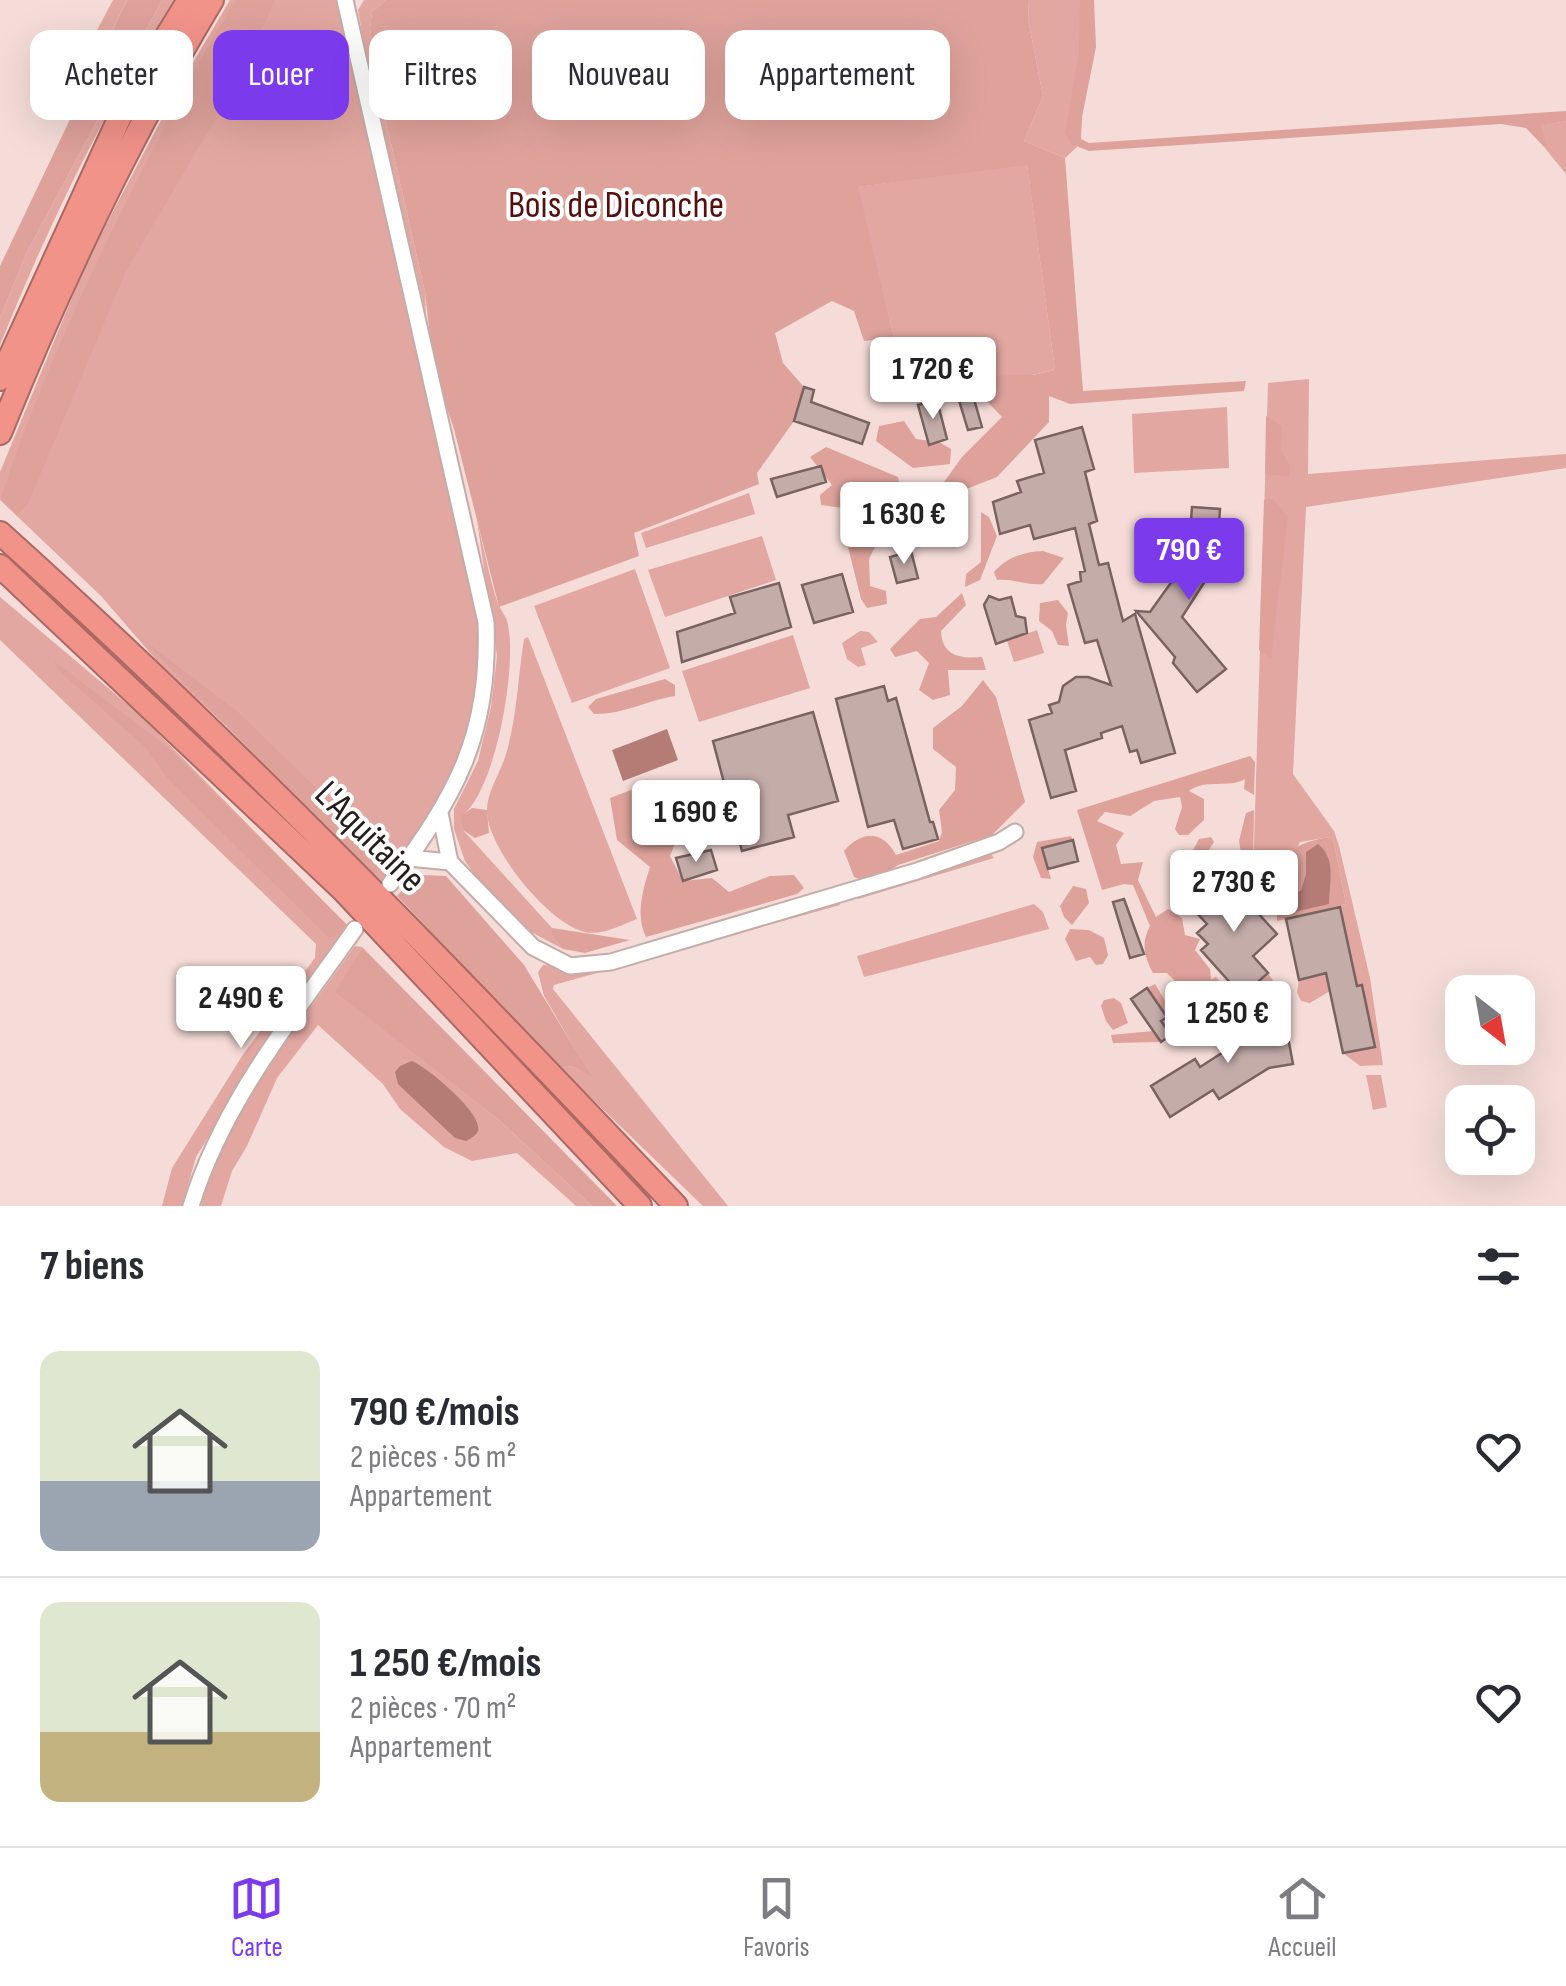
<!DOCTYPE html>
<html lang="fr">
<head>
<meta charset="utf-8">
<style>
  :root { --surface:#fff; --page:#f7f7f7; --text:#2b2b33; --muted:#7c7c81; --line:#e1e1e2; --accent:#7c3aed }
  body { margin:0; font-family:"Sofia Sans Condensed",sans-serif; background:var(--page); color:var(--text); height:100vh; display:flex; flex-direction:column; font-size:38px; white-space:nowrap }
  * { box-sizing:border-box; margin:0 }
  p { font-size:32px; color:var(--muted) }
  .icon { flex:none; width:55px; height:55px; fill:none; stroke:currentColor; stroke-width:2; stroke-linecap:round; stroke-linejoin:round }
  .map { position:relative; height:1206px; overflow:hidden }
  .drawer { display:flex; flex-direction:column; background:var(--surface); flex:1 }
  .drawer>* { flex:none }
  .top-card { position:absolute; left:30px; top:30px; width:1000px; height:90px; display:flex; gap:20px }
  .needle { width:65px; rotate:149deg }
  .controls { position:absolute; left:1445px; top:975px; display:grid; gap:20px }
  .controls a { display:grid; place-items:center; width:90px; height:90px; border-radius:20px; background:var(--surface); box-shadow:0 10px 40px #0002; font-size:50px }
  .price { position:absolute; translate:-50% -85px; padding:0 22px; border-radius:10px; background:#fff; color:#222; font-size:32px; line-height:65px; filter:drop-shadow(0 2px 5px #0008) }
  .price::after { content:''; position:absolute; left:50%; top:60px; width:30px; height:22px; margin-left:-15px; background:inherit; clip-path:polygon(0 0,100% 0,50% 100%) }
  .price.selected { background:var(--accent); color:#fff }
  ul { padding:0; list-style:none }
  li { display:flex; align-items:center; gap:30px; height:250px; padding:0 40px }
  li+li { border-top:2px solid var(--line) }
  li span { display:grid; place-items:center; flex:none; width:280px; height:200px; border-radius:20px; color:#555 }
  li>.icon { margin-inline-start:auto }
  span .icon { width:120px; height:120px; fill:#fffc; stroke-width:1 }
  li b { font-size:42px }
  h2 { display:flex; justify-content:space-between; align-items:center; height:120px; padding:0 40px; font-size:42px }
  .pill { padding:0 35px; border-radius:20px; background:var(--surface); box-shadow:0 10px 40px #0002; font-size:35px; line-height:90px }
  .pill.selected { background:var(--accent); color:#fff }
  .tab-bar { display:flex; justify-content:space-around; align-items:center; height:140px; border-top:2px solid var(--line); background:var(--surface); font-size:28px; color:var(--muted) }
  .tab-bar a { display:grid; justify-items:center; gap:5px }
  .tab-bar .selected { color:var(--accent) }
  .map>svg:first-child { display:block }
</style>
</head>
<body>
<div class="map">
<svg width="1566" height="1206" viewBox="0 0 1566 1206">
  <rect width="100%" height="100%" fill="#f5dcd8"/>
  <path fill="#e2a7a0" d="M113 0H127L109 37 95 34Z
    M162 0H174C105 108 48 226 0 345V318L27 252Z
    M230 0H338L482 635 471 735 446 796 383 882 373 876 226 726 158 662 101 596 0 500V472L88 259 178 88Z
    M364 0H386L372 12 370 30 382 104 425 292 426 314 368 66 358 10Z
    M1029 0H1087L1070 136 1077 147 1065 158 1024 141 1043 96 1028 19Z
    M1566 121V174L1544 147 1546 144 1540 126Z
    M1027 164 1055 370 910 402 857 187Z
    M1309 379 1308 474 1566 454V468L1306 507 1293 774 1334 831 1339 846 1370 978 1383 1065 1360 1066 1343 1053 1375 1046 1362 985 1330 991 1310 1003 1301 1001 1297 992 1299 980 1353 966 1340 907 1286 919 1346 904 1334 843 1330 837 1300 842 1277 882 1278 891 1253 878 1268 383Z
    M1227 407 1229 468 1134 473 1132 414Z
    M749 493 755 514 646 548 641 533Z
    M477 521C484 548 489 577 498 604 501 611 507 617 508 625 517 667 496 790 462 816L463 830 552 928V936L563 949 531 932 486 891 465 861 454 829V809L478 761 491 707 497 656Z
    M762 536 776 580 665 617 648 570Z
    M635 569 670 668 572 703 534 606Z
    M0 597 139 714 348 926 296 994 196 1157 182 1206H162L172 1168 244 1053 315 958 316 944 0 640Z
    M1037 630 1044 653 1014 662 1007 641Z
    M860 631 869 632 878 642 861 648 866 665 858 667 847 659 842 643Z
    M793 635 810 688 699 722 682 671Z
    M528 637 637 919C621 925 602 936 585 932 549 924 488 849 487 812 486 793 501 772 506 754 517 718 518 676 524 639Z
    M991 854 994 858 858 899V894Z
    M837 898 840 905 554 985 553 989 728 1206H703L560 1068 572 1066 590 1075 544 996 538 972 543 965 583 968Z
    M1034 904 1043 912 1049 929 864 977 857 956Z
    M355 946 362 947 336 992 500 1121 592 1206H576L517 1153 472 1161 444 1147 400 1109 383 1084 318 1025 277 1078 247 1146 232 1171 221 1206H201C228 1112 299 1024 355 946Z
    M1268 973 1281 993 1279 996 1248 1002 1242 996Z
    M1216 977 1232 997 1178 1016 1169 1001Z
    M1366 1075H1381L1387 1107 1373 1110Z"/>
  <path fill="#dea29b" d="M127 0H162L27 252 0 318V266Z
    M236 0H275L242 74 126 271 28 504 17 515 1 498C39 382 91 270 147 161 175 106 203 52 236 0Z
    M386 0H1029L1028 19 1043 96 1024 141 1065 158 1083 391 1246 381 1244 391 1070 404 1049 396V422L997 477 956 493 944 482 962 457 1002 417 981 395 983 376 1033 375 1055 370 1027 165 858 187 894 337 864 341 854 311 832 301 775 333 783 363 804 387 794 421 757 473 759 484 634 533 639 556 499 607 454 429 434 371 425 292 382 104 370 29 372 12Z
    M1080 0H1094L1096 47 1082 117 1081 139 1089 143 1566 111V121L1541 126 1547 144 1544 147 1526 128 1501 124 1089 151 1071 144 1065 133 1079 52Z
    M1266 416 1282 426 1281 450 1290 466V477L1265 474Z
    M904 421 916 439 939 442 951 449 950 464 913 468 876 441 879 426Z
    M826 447 898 477 901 494C882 514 847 509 821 505L820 495 832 485 810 457Z
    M1273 499 1288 517 1271 658 1259 650 1264 500Z
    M981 512 989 517 997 536 980 580 965 587 966 574 981 562Z
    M877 521 880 537 869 559 870 586 886 591 887 604 867 608 861 599 846 539 864 522Z
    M1043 551 1064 558 1043 584C1026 586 1013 578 997 580L994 572C1007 557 1024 552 1043 551Z
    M962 593 966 605 941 631C942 656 960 659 982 657L986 670H948L950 695 933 700 919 690 929 663 917 651 895 657 890 649 920 619 936 617Z
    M1058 600 1068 613 1066 625 1069 646 1058 645 1052 631 1039 621 1040 603Z
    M141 638 239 713 338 809 393 852 373 876Z
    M54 661 170 749 348 926 339 935 329 938 168 779 145 747 59 671Z
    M665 679 675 685V696C643 701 627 714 594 714L588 707 596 699Z
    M983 680 996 697 1025 802 992 835 898 865 877 880 865 881 854 877 844 851C862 830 883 830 896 855L939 841 942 832 939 810 955 790 956 767 933 749V728L962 706Z
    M1250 756 1255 762 1254 795 1244 789 1245 779C1228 789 1206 778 1189 791L1204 799V820L1188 835H1179L1175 829 1182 807 1180 797 1154 801 1130 816 1105 812 1097 821 1124 833 1116 845 1121 864 1143 862 1138 880 1156 917 1168 909 1182 918 1185 935 1200 939 1195 950 1210 969 1211 980 1181 995 1175 994 1174 980 1167 973H1153C1144 957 1141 942 1150 926L1133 885 1124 884 1102 890 1077 810Z
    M631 790 674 798 688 811 670 856 683 881 712 878 729 892 770 876 794 875 804 888 797 894 646 937C635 915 643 889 650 867L617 840 610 798Z
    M472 808 487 810 489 833 475 838 463 830 461 816Z
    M1254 810 1253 863 1242 859 1239 841 1246 813Z
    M690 830a13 13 0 1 1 26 0a13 13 0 1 1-26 0Z
    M1071 836 1073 840 1042 848 1051 879 1041 878 1033 857 1037 842Z
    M1211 837 1214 842 1207 853V872L1199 876 1184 867 1199 839Z
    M1330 837 1334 843 1346 904 1277 921C1277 870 1272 846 1330 837Z
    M422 875 446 876 524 965 592 1077 572 1066 560 1068 397 896 408 883Z
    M1073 886 1086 889 1089 903 1072 925 1064 917 1060 906Z
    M552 928 630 940 585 953 563 949 552 936Z
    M1070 929 1089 930 1104 938 1108 955 1103 964 1096 965 1090 957 1076 961 1065 939Z
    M362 947 617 1206H592L500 1121 335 992Z
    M1155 984 1171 1011V1022L1224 1009 1205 1028 1161 1042 1113 1043 1111 1035 1153 1031 1166 1017 1147 988Z
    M1114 998 1121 1003 1128 1023 1113 1030 1106 1021 1101 1006 1104 1000Z"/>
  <path fill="#b57c76" d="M667 729 678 760 623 781 612 750Z
    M1318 844C1337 859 1329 883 1329 904L1290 913V893L1301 891 1306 874V852Z
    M412 1061C427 1067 484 1114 478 1131 476 1136 471 1138 466 1141L455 1138 398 1084 395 1072 400 1066Z"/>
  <path fill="#c4aca9" stroke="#796360" stroke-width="2.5" d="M804 387 814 390 811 402 869 423 862 444 794 421Z
    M972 392 982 427 968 430 958 397Z
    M937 400 947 439 929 445 918 405Z
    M1082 427 1094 469 1085 472 1097 521 1089 524 1099 565 1108 563 1123 621 1135 614 1175 753 1141 763 1137 750 1130 752 1122 726 1101 733 1102 738 1065 750 1076 791 1051 798 1029 720 1052 713 1049 705 1059 702 1063 686 1076 677H1088L1111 685 1097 640 1085 643 1068 585 1081 581 1080 572 1085 571 1075 528 1034 539 1030 525 1000 534 993 502 1021 492 1017 481 1044 473 1035 440Z
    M821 466 826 482 777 497 771 479Z
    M1192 507 1220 509 1216 564 1182 617 1226 669 1197 692 1173 663 1175 657 1136 611 1150 612 1188 559Z
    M911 551 918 578 897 583 890 557Z
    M842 574 853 612 814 623 802 585Z
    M779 583 791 627 682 662 677 632 735 613 730 597Z
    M989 596 999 600 1011 597 1016 616 1025 618 1027 633 996 644 984 605Z
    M884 686 888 701 896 698 930 822H933L938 839 903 849 894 820 868 827 836 699Z
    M813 712 838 801 788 815 794 837 742 851 713 741Z
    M1073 840 1078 861 1048 869 1042 848Z
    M711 850 717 870 683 881 676 858Z
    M1234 877 1242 887 1238 891 1277 934 1253 956 1268 973 1242 996 1201 950 1208 944 1197 933 1207 924 1193 909 1227 878 1230 881Z
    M1124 899 1144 954 1130 958 1113 902Z
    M1340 907 1357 986 1362 985 1375 1047 1343 1053 1326 973 1299 980 1286 919Z
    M1147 988 1167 1017 1161 1021 1171 1035 1161 1042 1131 999Z
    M1276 1011 1278 1018 1284 1016 1293 1064 1269 1068 1219 1099 1213 1090 1170 1117 1151 1086 1195 1059 1200 1067 1253 1033 1251 1022 1256 1021 1255 1015Z"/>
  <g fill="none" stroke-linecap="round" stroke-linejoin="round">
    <g stroke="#c4aca9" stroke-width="19">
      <path id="minor" d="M345 0 486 622C490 737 456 795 390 884
        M440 813 450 862 533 947 570 966 611 962 917 871 999 842 1015 832
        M409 858 450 862
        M191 1206C223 1102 293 1017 355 929"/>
    </g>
    <g stroke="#aa6963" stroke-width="26">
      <path id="highway" d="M0 379 129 97 189 0
        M0 433C60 284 129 138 212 0
        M0 533C237 746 457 975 676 1206
        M0 566 343 890 640 1206"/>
    </g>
    <use href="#minor" stroke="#fff" stroke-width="15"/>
    <use href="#highway" stroke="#f2938a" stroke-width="22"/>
  </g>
  <g text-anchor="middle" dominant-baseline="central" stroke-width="8" stroke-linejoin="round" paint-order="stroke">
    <g font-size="38" fill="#560f0e" stroke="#fff">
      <text x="616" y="205">Bois de Diconche</text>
    </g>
    <g font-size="38" fill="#251c1b" stroke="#fff">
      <text transform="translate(370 837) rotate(45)">L'Aquitaine</text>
    </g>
  </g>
</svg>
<div class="controls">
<a><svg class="needle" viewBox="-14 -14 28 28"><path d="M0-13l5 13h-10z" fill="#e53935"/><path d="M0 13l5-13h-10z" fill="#7c7c81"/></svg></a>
<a><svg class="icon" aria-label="locate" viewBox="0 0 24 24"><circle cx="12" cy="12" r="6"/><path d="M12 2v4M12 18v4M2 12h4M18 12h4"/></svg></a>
</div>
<b class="price" style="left:933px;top:422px">1 720 €</b>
<b class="price" style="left:904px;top:567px">1 630 €</b>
<b class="price selected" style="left:1189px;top:603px">790 €</b>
<b class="price" style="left:696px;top:865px">1 690 €</b>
<b class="price" style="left:1234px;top:935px">2 730 €</b>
<b class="price" style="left:241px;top:1051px">2 490 €</b>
<b class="price" style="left:1228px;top:1066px">1 250 €</b>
<div class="top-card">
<a class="pill">Acheter</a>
<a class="pill selected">Louer</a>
<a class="pill">Filtres</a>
<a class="pill">Nouveau</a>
<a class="pill">Appartement</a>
</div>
</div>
<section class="drawer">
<h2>7 biens<svg class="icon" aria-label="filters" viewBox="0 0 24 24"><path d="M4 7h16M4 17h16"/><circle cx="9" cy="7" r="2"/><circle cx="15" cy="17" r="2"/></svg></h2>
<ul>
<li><span style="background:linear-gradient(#dfe7d0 65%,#9aa5b1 0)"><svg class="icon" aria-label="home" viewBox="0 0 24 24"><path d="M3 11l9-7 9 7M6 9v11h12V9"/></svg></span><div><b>790 €/mois</b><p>2 pièces · 56 m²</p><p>Appartement</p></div><svg class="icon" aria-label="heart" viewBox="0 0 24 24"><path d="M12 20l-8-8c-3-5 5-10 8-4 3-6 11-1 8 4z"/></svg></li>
<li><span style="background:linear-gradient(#dfe7d0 65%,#c2b280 0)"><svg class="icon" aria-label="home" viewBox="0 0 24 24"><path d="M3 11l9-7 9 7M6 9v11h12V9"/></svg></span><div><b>1 250 €/mois</b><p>2 pièces · 70 m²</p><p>Appartement</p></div><svg class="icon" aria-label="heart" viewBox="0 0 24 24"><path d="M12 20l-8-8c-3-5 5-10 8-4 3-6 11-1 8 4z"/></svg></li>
</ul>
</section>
<nav class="tab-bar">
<a class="selected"><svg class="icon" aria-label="map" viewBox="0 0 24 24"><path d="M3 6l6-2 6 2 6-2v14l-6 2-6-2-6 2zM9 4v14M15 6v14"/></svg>Carte</a>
<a><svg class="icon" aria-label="saved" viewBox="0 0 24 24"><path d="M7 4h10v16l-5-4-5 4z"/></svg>Favoris</a>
<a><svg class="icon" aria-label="home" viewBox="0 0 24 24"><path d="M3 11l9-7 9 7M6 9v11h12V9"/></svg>Accueil</a>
</nav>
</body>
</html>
